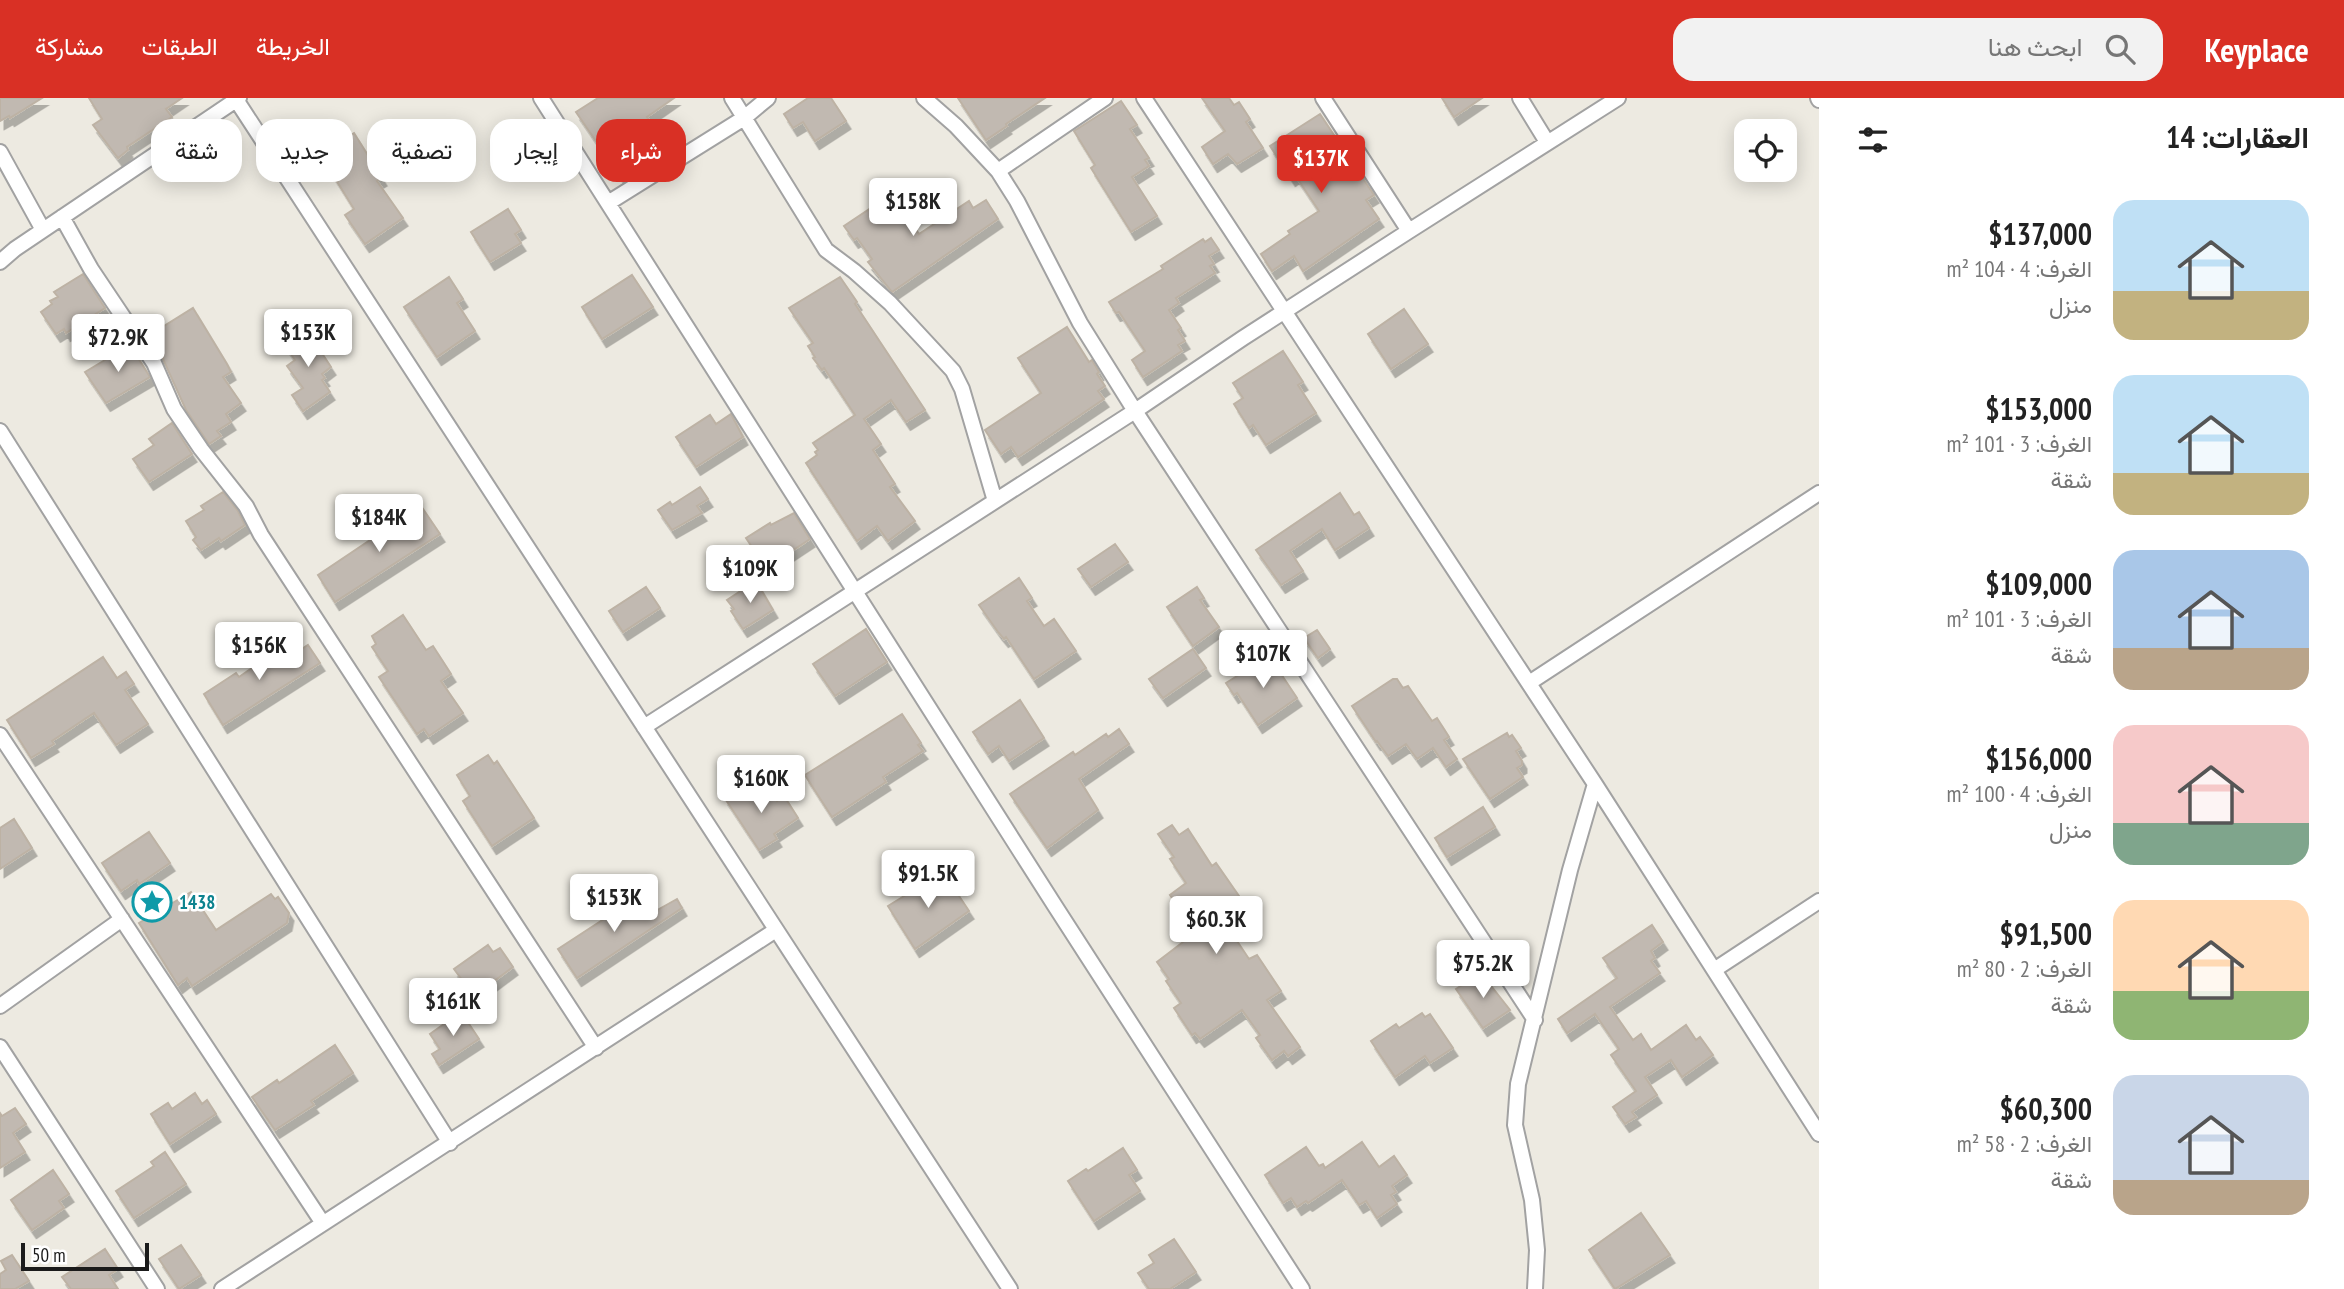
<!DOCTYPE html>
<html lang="ar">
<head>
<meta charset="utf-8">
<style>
  :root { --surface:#fff; --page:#f2f2f2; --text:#222; --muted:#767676; --accent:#d93025 }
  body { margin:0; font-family:"PT Sans Narrow",Vazirmatn,sans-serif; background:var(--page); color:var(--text); direction:rtl; height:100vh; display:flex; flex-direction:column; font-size:26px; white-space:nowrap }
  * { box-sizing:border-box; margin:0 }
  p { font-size:23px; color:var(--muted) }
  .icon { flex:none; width:38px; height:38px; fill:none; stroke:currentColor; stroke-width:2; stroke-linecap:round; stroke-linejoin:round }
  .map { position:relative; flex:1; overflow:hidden; direction:ltr }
  .details { display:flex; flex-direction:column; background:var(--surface); width:525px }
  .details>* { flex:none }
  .hud { position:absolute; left:21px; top:21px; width:665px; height:63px; direction:rtl; display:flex; gap:14px }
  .fabs { position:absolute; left:1734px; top:21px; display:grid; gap:14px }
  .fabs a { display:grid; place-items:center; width:63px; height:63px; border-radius:14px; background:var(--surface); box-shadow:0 4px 18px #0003; font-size:35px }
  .scale { position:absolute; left:21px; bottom:18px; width:128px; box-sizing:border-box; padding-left:7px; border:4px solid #1b1b1b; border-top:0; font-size:19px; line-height:24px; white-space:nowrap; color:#1b1b1b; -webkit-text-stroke:5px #fff; paint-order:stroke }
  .price { position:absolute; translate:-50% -60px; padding:0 16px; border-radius:7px; background:#fff; color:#222; font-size:23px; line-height:46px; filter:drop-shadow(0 2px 4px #0008) }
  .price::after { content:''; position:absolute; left:50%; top:42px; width:21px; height:16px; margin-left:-10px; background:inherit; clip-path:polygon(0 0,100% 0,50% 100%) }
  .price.active { background:var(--accent); color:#fff }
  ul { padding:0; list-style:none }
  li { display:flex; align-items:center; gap:21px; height:175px; padding:0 35px }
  li span { display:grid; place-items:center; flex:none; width:196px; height:140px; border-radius:21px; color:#555 }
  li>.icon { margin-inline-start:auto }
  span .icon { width:84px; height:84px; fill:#fffc; stroke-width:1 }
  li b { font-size:30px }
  h2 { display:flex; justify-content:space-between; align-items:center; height:84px; padding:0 35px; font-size:30px }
  .tag { padding:0 24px; border-radius:21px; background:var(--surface); box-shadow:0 4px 18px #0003; font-size:24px; line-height:63px }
  .tag.active { background:var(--accent); color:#fff }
  header { display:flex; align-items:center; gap:42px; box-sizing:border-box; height:98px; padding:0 35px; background:var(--accent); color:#fff }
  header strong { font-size:33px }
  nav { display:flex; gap:38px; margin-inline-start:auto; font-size:24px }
  .search { width:490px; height:63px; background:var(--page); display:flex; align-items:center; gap:18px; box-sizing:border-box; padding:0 24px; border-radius:21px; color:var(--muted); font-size:26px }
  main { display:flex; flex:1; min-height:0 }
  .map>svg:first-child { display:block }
</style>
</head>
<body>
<header>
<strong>Keyplace</strong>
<div class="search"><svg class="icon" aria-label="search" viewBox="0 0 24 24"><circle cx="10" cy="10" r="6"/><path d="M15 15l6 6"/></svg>ابحث هنا</div>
<nav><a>الخريطة</a><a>الطبقات</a><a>مشاركة</a></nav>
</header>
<main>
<section class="details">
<h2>العقارات: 14<svg class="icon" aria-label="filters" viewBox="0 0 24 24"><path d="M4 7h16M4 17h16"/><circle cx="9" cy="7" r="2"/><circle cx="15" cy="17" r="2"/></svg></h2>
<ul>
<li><span style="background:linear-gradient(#bfe0f5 65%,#c2b280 0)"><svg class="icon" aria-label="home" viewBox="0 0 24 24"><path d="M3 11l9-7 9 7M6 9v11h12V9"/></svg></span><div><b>$137,000</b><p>الغرف: 4 · 104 m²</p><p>منزل</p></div></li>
<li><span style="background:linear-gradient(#bfe0f5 70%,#c2b280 0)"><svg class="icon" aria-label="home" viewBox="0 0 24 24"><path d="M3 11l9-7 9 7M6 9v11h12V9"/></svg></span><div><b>$153,000</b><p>الغرف: 3 · 101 m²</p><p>شقة</p></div></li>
<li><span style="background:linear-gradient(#a9c7e8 70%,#b9a48a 0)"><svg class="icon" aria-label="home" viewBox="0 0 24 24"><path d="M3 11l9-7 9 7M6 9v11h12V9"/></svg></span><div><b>$109,000</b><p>الغرف: 3 · 101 m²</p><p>شقة</p></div></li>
<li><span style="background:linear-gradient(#f6c9c9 70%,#7fa58c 0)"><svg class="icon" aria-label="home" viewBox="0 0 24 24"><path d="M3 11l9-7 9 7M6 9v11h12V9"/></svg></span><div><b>$156,000</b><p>الغرف: 4 · 100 m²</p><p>منزل</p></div></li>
<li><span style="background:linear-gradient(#ffd9b3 65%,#8fb573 0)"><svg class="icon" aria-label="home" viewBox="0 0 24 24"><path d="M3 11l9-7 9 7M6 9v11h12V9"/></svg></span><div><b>$91,500</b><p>الغرف: 2 · 80 m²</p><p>شقة</p></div></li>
<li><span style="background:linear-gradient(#c9d6e8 75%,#b9a48a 0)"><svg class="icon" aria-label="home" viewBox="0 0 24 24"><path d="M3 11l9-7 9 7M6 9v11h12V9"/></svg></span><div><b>$60,300</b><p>الغرف: 2 · 58 m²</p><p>شقة</p></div></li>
</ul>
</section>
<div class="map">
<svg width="1819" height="1191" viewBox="0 0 1819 1191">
  <defs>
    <filter id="shadow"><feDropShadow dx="4.5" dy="8" stdDeviation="0" flood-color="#0004"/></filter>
  </defs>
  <rect width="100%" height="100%" fill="#edeae1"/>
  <path fill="#c1b9b1" stroke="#bdb2a4" stroke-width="2" filter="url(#shadow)" d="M0 0H42L10 20 9 18 0 23Z
    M89 0H182L166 11 172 19 127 49 128 52 118 60 93 27 102 21Z
    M598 0H674L647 19 666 47 620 78 576 14Z
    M808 0H831L846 23 815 43 803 24 793 30 784 16Z
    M958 0H1045L1006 26 1007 28 986 42Z
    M1202 0H1229L1234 7 1239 4 1250 21 1246 24 1263 50 1237 66 1228 56 1213 66 1202 49 1225 33Z
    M1442 0H1482L1454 19Z
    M1121 3 1137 27 1130 31 1149 60 1145 62 1149 68 1132 79 1157 118 1131 134 1091 70 1095 67 1074 33Z
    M1320 16 1374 97 1366 102 1379 121 1303 173 1294 158 1272 173 1261 156 1290 136 1288 133 1319 113 1295 77 1291 80 1270 48Z
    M354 35 382 80 377 83 403 120 365 146 345 117 354 111 320 56Z
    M892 96 919 136 969 103 973 110 986 102 998 121 892 194 868 164 872 161 857 140 854 142 844 128Z
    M508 111 521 132 515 136 521 145 490 164 471 134Z
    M1211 140 1219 152 1209 158 1214 166 1210 168 1215 175 1176 200 1179 205 1169 212 1181 230 1178 232 1185 243 1178 247 1182 253 1143 279 1132 262 1145 253 1119 214 1116 215 1109 204 1163 171 1161 168 1203 141 1205 144Z
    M83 176 105 210 66 235 64 231 56 236 41 214 52 206 50 203 58 199 54 194Z
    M632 177 653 209 602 241 582 209Z
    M449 179 463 201 457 205 475 233 437 259 404 209Z
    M840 179 857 204 855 206 925 312 906 324 891 302 864 321 881 346 873 352 895 386 890 389 915 423 888 443 877 428 857 443 806 365 817 357 815 354 818 352 813 345 855 317 824 270 822 272 813 260 815 259 808 248 813 245 789 210Z
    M193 210 227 266 231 274 223 279 241 305 226 316 231 324 217 333 221 338 209 346 186 312 163 261 148 238Z
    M1404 211 1428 246 1391 271 1368 236Z
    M304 228 331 269 322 276 325 280 322 282 330 294 303 313 292 297 303 290 287 268 295 262 285 247 292 242 290 238Z
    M1067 229 1089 264 1092 262 1099 274 1097 276 1105 288 1098 293 1104 301 1018 359 1011 349 1001 356 985 332 1041 295 1018 260Z
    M130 247 150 279 106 305 85 274Z
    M1283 253 1303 284 1298 287 1316 315 1266 347 1253 327 1249 330 1234 306 1243 300 1233 285Z
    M731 316 743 339 696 369 676 339 710 317 716 326Z
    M172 325 192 356 149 384 133 361 154 347 149 341Z
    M700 389 708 401 697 408 702 415 672 432 658 412 670 404 672 407Z
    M223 394 238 413 245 427 221 443 219 440 201 452 193 442 196 439 186 423 204 412 201 408Z
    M1340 395 1354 417 1359 414 1369 430 1335 452 1322 431 1290 453 1303 473 1281 487 1256 452Z
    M421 408 440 436 335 504 318 477Z
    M794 415 810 441 766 470 746 440 770 425 771 427Z
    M1115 446 1128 464 1091 489 1078 471Z
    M1019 480 1032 500 1027 503 1044 528 1054 521 1076 553 1034 581 1006 539 1004 541 998 534 979 507Z
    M756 483 773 512 743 531 731 513 734 511 727 502Z
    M646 489 660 510 623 534 609 513Z
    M1197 489 1204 500 1200 502 1219 529 1193 548 1167 509Z
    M403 517 426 552 433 548 451 576 441 583 463 615 429 638 424 631 417 636 379 579 388 573 372 549 376 546 372 538Z
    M866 531 887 564 835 598 813 566Z
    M1317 532 1330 551 1318 560 1304 540Z
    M308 547 320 565 223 627 204 596 236 575 239 579 284 548 291 558Z
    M1193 551 1206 570 1163 600 1149 581Z
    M1269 558 1297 600 1258 627 1237 595 1234 597 1226 585Z
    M103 559 117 580 126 574 134 586 125 592 148 626 116 647 94 615 52 643 54 646 31 660 7 622Z
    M1393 581H1397L1403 590 1408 588 1432 623 1437 620 1449 639 1444 642 1457 661 1446 669 1433 650 1417 661 1406 646 1388 658 1377 643 1376 644 1352 608Z
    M1020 602 1044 640 1009 663 999 648 988 656 973 634Z
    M902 616 921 645 918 647 923 653 883 679 886 684 832 719 805 677Z
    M1119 631 1129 646 1079 681 1098 712 1047 750 1010 696 1073 654 1075 657 1106 636 1108 639Z
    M1507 635 1509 639 1512 637 1521 650 1516 653 1522 663V667L1517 670 1523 679 1490 701 1463 661Z
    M488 657 494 666 497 663 534 720 492 748 463 703 470 698 457 677Z
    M767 688 777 703 784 698 798 720 774 736 777 741 759 752 724 699 736 691 740 696 745 693 749 700Z
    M1483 709 1495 729 1447 759 1435 740Z
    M14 721 32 750 0 771V730Z
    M1172 727 1179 737 1188 731 1212 768 1216 765 1239 798 1214 816 1231 842 1235 840 1249 861 1257 857 1281 893 1267 902 1300 949 1288 958 1284 953 1272 962 1256 940 1260 937 1242 912 1200 941 1195 935 1192 937 1174 910 1181 905 1166 883 1169 881 1157 864 1187 841 1181 832 1190 826 1170 797 1186 785 1170 761 1174 759 1158 736Z
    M149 734 170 765 139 786 137 782 121 793 102 765Z
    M943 774 969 813 915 851 888 808Z
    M191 794 216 832 271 796 275 801 278 799 289 815 287 825 192 888 187 880 178 887 139 825Z
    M641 797 652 815 677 801 682 810 577 880 558 851Z
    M1652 827 1663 844 1651 853 1655 860 1651 863 1660 875 1610 909 1633 942 1641 936 1651 952 1686 927 1696 942 1700 939 1713 957 1682 979 1671 962 1645 979 1657 997 1632 1014 1636 1019 1625 1026 1613 1009 1636 993 1611 957 1619 951 1595 916 1567 935 1558 921 1617 880 1603 860Z
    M488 847 493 854 500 850 513 869 474 898 454 871Z
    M1481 875 1510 912 1483 930 1456 891Z
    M461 914 479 941 439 967 432 956 440 951 430 936Z
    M1422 915 1425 919 1430 916 1453 950 1430 965 1425 958 1395 979 1371 943 1396 926 1399 930Z
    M335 947 353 975 311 1003 314 1007 275 1032 252 999 277 982 279 985Z
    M195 995 202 1006 207 1002 216 1016 170 1046 151 1016 168 1005 172 1011Z
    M15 1010 26 1026 13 1035 25 1054 0 1070V1015L2 1018Z
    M1362 1044 1379 1069 1394 1058 1407 1077 1392 1088 1396 1094 1391 1097 1397 1106 1377 1120 1366 1103 1359 1107 1342 1082 1308 1105 1306 1103 1297 1109 1291 1100 1283 1105 1265 1077 1306 1049 1319 1068 1323 1066 1325 1070Z
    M1123 1050 1137 1072 1129 1077 1140 1093 1094 1123 1068 1083 1086 1071 1088 1073Z
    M165 1054 186 1086 134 1120 116 1093 154 1068 151 1064Z
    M53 1072 69 1096 59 1103 64 1110 32 1132 11 1102Z
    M1641 1115 1670 1157 1615 1191 1589 1152Z
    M1174 1141 1196 1174 1170 1191H1149L1138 1175 1154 1165 1149 1157Z
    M181 1147 201 1177 179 1191 159 1161Z
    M105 1151 118 1171 109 1177 118 1191H71L62 1179Z
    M12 1157 29 1183 15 1191H0V1176L6 1172 1 1163Z"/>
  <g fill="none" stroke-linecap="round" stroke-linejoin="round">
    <g stroke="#a2a2a2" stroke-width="18">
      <path id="street" d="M235 0 1010 1191
        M541 0 1055 808 1302 1191
        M732 0 826 152 854 173 890 205 953 273 962 291 995 403
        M924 0 956 28 998 73 1017 103 1080 225 1135 313 1535 922
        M1144 0 1595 686 1819 1036
        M1323 0 1409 133
        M1520 0 1547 44
        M1818 0 1819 2
        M0 54 43 132
        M998 73 1105 0
        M608 105 744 20 768 0
        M62 119 91 171 154 265 174 311 201 351 246 408 261 437 596 950
        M0 164 15 151 239 0
        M0 333 450 1045
        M1529 585 1819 395
        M644 629 1135 313 1243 240 1409 133 1618 0
        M0 637 322 1124
        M1714 872 1819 803
        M0 908 122 821
        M0 949 157 1191
        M222 1191 776 832
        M1535 1191 1537 1152 1532 1102 1515 1027 1518 986 1570 772 1595 686"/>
    </g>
    <use href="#street" stroke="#fff" stroke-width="14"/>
  </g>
  <defs>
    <g id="sight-ring" transform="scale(2.0125)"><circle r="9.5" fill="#fff" stroke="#0f9aa8" stroke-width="1.5"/><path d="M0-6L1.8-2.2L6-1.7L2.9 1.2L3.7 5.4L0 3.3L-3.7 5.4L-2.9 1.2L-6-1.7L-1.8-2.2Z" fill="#0f9aa8"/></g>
  </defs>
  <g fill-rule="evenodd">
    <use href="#sight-ring" x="152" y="804"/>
  </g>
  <g text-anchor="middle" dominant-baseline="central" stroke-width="5" stroke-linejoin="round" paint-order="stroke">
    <g font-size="19" font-weight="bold" fill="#0d838f" stroke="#fff" text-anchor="start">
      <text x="179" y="804">1438</text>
    </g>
  </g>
</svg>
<div class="fabs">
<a><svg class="icon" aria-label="locate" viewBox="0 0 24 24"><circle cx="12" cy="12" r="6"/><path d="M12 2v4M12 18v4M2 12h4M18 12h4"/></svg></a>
</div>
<div class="scale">50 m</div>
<b class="price active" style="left:1321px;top:97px">$137K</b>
<b class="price" style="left:913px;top:140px">$158K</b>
<b class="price" style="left:308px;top:271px">$153K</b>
<b class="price" style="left:118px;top:276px">$72.9K</b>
<b class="price" style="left:379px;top:456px">$184K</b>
<b class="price" style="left:750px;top:507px">$109K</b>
<b class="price" style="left:259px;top:584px">$156K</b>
<b class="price" style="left:1263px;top:592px">$107K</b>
<b class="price" style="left:761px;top:717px">$160K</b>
<b class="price" style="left:928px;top:812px">$91.5K</b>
<b class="price" style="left:614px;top:836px">$153K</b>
<b class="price" style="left:1216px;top:858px">$60.3K</b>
<b class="price" style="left:1483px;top:902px">$75.2K</b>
<b class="price" style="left:453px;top:940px">$161K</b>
<div class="hud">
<a class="tag active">شراء</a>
<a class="tag">إيجار</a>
<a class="tag">تصفية</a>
<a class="tag">جديد</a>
<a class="tag">شقة</a>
</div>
</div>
</main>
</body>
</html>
